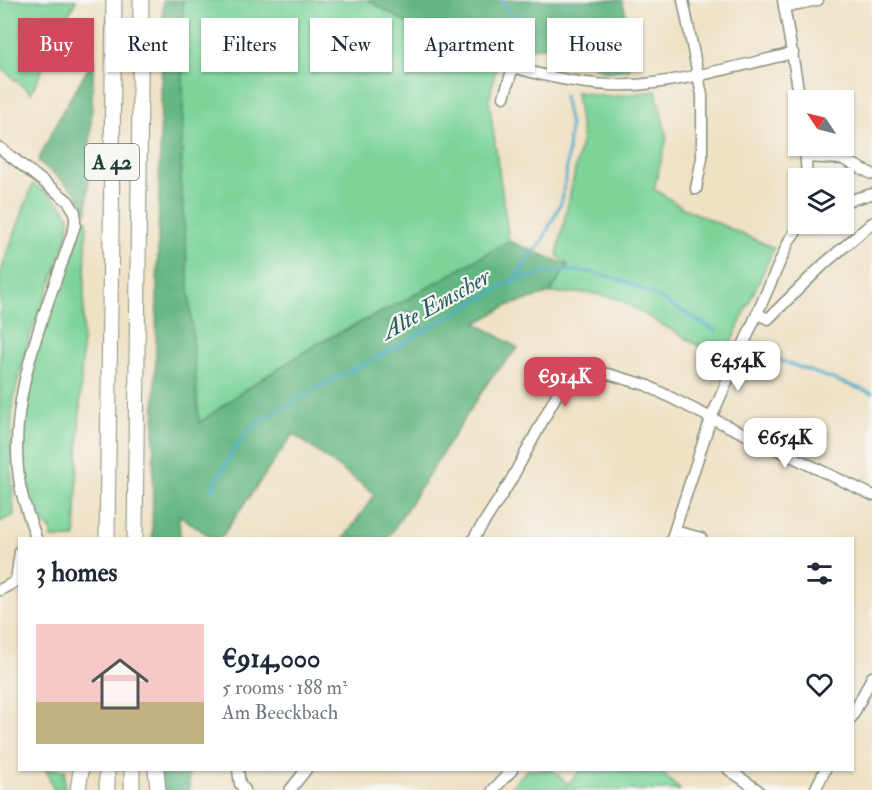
<!DOCTYPE html>
<html lang="en">
<head>
<meta charset="utf-8">
<style>
  :root { --surface:#fff; --page:#f2f2f3; --text:#1f2937; --muted:#747a83; --accent:#d1495b }
  body { margin:0; font-family:"IM FELL Double Pica",serif; background:var(--page); color:var(--text); height:100vh; display:flex; flex-direction:column; font-size:22px; white-space:nowrap }
  * { box-sizing:border-box; margin:0 }
  p { font-size:20px; color:var(--muted) }
  .icon { flex:none; width:33px; height:33px; fill:none; stroke:currentColor; stroke-width:2; stroke-linecap:round; stroke-linejoin:round }
  .map { position:relative; flex:1; overflow:hidden }
  .side { position:absolute; left:18px; top:537px; width:836px; height:234px; display:flex; flex-direction:column; background:var(--surface); border-radius:0px; box-shadow:0 2px 4px #0004 }
  .side>* { flex:none }
  .banner { position:absolute; left:18px; top:18px; width:837px; height:54px; display:flex; gap:12px }
  .needle { width:39px; rotate:305deg }
  .controls { position:absolute; left:788px; top:90px; display:grid; gap:12px }
  .controls a { display:grid; place-items:center; width:66px; height:66px; border-radius:0px; background:var(--surface); box-shadow:0 2px 4px #0004; font-size:30px }
  .price { position:absolute; translate:-50% -51px; padding:0 14px; border-radius:12px; background:#fff; color:#222; font-size:20px; line-height:39px; filter:drop-shadow(0 2px 3px #0008) }
  .price::after { content:''; position:absolute; left:50%; top:36px; width:18px; height:14px; margin-left:-9px; background:inherit; clip-path:polygon(0 0,100% 0,50% 100%) }
  .price.active { background:var(--accent); color:#fff }
  ul { padding:0; list-style:none }
  li { display:flex; align-items:center; gap:18px; height:150px; padding:0 18px }
  li span { display:grid; place-items:center; flex:none; width:168px; height:120px; border-radius:0px; color:#555 }
  li>.icon { margin-inline-start:auto }
  span .icon { width:72px; height:72px; fill:#fffc; stroke-width:1 }
  li b { font-size:26px }
  h2 { display:flex; justify-content:space-between; align-items:center; height:72px; padding:0 18px; font-size:26px }
  .tag { padding:0 21px; border-radius:0px; background:var(--surface); box-shadow:0 2px 4px #0004; font-size:21px; line-height:54px }
  .tag.active { background:var(--accent); color:#fff }
  .map>svg:first-child { display:block }
</style>
</head>
<body>
<div class="map">
<svg width="872" height="790" viewBox="0 0 872 790">
  <rect width="100%" height="100%" fill="#f6f6f2"/>
  <filter id="ink" filterUnits="userSpaceOnUse"><feTurbulence type="fractalNoise" baseFrequency=".0167" numOctaves="2"/><feDisplacementMap in="SourceGraphic" scale="12" xChannelSelector="R" yChannelSelector="G"/><feConvolveMatrix kernelMatrix="1 2 1 2 8 2 1 2 1" color-interpolation-filters="sRGB"/></filter>
  <filter id="wash" filterUnits="userSpaceOnUse"><feTurbulence type="fractalNoise" baseFrequency=".008" numOctaves="4" result="noise"/><feDisplacementMap in="SourceGraphic" scale="24" xChannelSelector="R" yChannelSelector="G"/><feGaussianBlur stdDeviation="1.35" result="paint"/><feColorMatrix in="noise" values="0 0 0 0 0 0 0 0 0 0 0 0 0 0 0 0 0 1.4 0 .05"/><feComposite in="paint" operator="in"/></filter>
  <g filter="url(#wash)">
    <rect width="100%" height="100%" fill="#efe1c4"/>
    <path fill="#7bd499" stroke="#4d8866" stroke-width="1.5" d="M0 0H76L31 93 0 67Z
      M183 0H368L439 42 496 67 489 101 509 241 406 300 319 343 246 389 199 423 181 182 183 105Z
      M656 91 667 138 654 189 683 208 774 248 723 360 618 299 590 293H550L568 265 557 255 582 138 576 92 609 97Z
      M33 184C44 192 66 204 69 218 73 240 35 316 28 343 22 363 16 385 13 405 9 442 11 479 14 515L0 522V274Z
      M81 219 87 220 75 538H51V530C45 523 37 517 32 509 26 499 24 481 23 469 16 383 53 298 81 219Z
      M46 770H65L64 790H54Z
      M527 770H553L568 784 581 770H659L680 790H508Z"/>
    <path fill="#64b681" stroke="#427a5a" stroke-width="1.5" d="M163 0H183V105L181 182 199 423 246 389 319 343 406 300 509 241 568 265 550 293 507 306 476 323 518 348 490 379 388 538H344L375 494 293 434 221 538H212L179 515 180 538H152Z
      M368 0H622L637 54 629 69 605 72 559 46 517 49 496 67 439 42Z
      M94 59 87 212 75 191 38 161 63 110Z
      M161 770H189V790H163Z"/>
    <g fill="none" stroke-linecap="round" stroke-linejoin="round">
      <path stroke="#4dadcc" stroke-width="3" d="M502 0 528 40
        M511 281 519 273 542 241 561 203 566 177 570 125 564 96
        M779 360 872 393
        M211 490 238 443 255 424 311 391 386 353 510 282C528 277 547 272 565 271 620 267 670 306 716 331"/>
    </g>
  </g>
  <g filter="url(#ink)">
    <g fill="none" stroke-linecap="round" stroke-linejoin="round">
      <g stroke="#878f7c" stroke-width="13">
        <path id="minor" d="M683 0 702 95V158L696 189
          M783 0 800 100
          M784 7 818 0
          M504 97 513 67C557 80 608 90 654 83 700 77 747 64 793 53
          M805 146 807 178
          M0 148 68 201 75 212V225C48 309 5 395 20 485 23 503 31 521 36 538
          M806 157 843 159 872 174
          M843 202 872 194
          M758 314 768 319 824 264 872 223
          M675 531 701 538
          M474 538 510 482 557 394 567 380 576 374H608L646 385 711 418 872 495
          M672 538 711 418 790 239 802 224
          M16 581 20 551
          M0 590 20 579
          M852 717 872 677
          M238 770 240 784 245 790
          M729 770 758 790
          M290 790 306 770
          M493 790 512 770
          M815 790 825 770"/>
      </g>
      <g stroke="#878f7c" stroke-width="17">
        <path id="highway" d="M107 538 114 0
          M135 538 141 0
          M156 770 158 790
          M78 790 81 770
          M107 790V770
          M132 790V770"/>
      </g>
      <use href="#minor" stroke="#fff" stroke-width="10"/>
      <use href="#highway" stroke="#fff" stroke-width="15"/>
    </g>
  </g>
  <g text-anchor="middle" dominant-baseline="central" stroke-width="4.5" stroke-linejoin="round" paint-order="stroke">
    <rect fill="#f6f6f2" stroke="#60746d" stroke-width="1.5" x="85" y="144" width="54" height="36" rx="4.5"/>
    <g font-size="21" font-weight="bold" fill="#1f3d34">
      <text x="112" y="162">A 42</text>
    </g>
    <g font-size="24" font-style="italic" fill="#2d5f62" stroke="#f6f6f2">
      <text transform="translate(436 304) rotate(-29)">Alte Emscher</text>
    </g>
  </g>
</svg>
<div class="controls">
<a><svg class="needle" viewBox="-14 -14 28 28"><path d="M0-13l5 13h-10z" fill="#e53935"/><path d="M0 13l5-13h-10z" fill="#747a83"/></svg></a>
<a><svg class="icon" aria-label="layers" viewBox="0 0 24 24"><path d="M12 4l9 5-9 5-9-5zM3 14l9 5 9-5"/></svg></a>
</div>
<b class="price" style="left:738px;top:392px">€454K</b>
<b class="price active" style="left:565px;top:408px">€914K</b>
<b class="price" style="left:785px;top:469px">€654K</b>
<div class="banner">
<a class="tag active">Buy</a>
<a class="tag">Rent</a>
<a class="tag">Filters</a>
<a class="tag">New</a>
<a class="tag">Apartment</a>
<a class="tag">House</a>
</div>
<section class="side">
<h2>3 homes<svg class="icon" aria-label="filters" viewBox="0 0 24 24"><path d="M4 7h16M4 17h16"/><circle cx="9" cy="7" r="2"/><circle cx="15" cy="17" r="2"/></svg></h2>
<ul>
<li><span style="background:linear-gradient(#f6c9c9 65%,#c2b280 0)"><svg class="icon" aria-label="home" viewBox="0 0 24 24"><path d="M3 11l9-7 9 7M6 9v11h12V9"/></svg></span><div><b>€914,000</b><p>5 rooms · 188 m²</p><p>Am Beeckbach</p></div><svg class="icon" aria-label="heart" viewBox="0 0 24 24"><path d="M12 20l-8-8c-3-5 5-10 8-4 3-6 11-1 8 4z"/></svg></li>
</ul>
</section>
</div>
</body>
</html>
